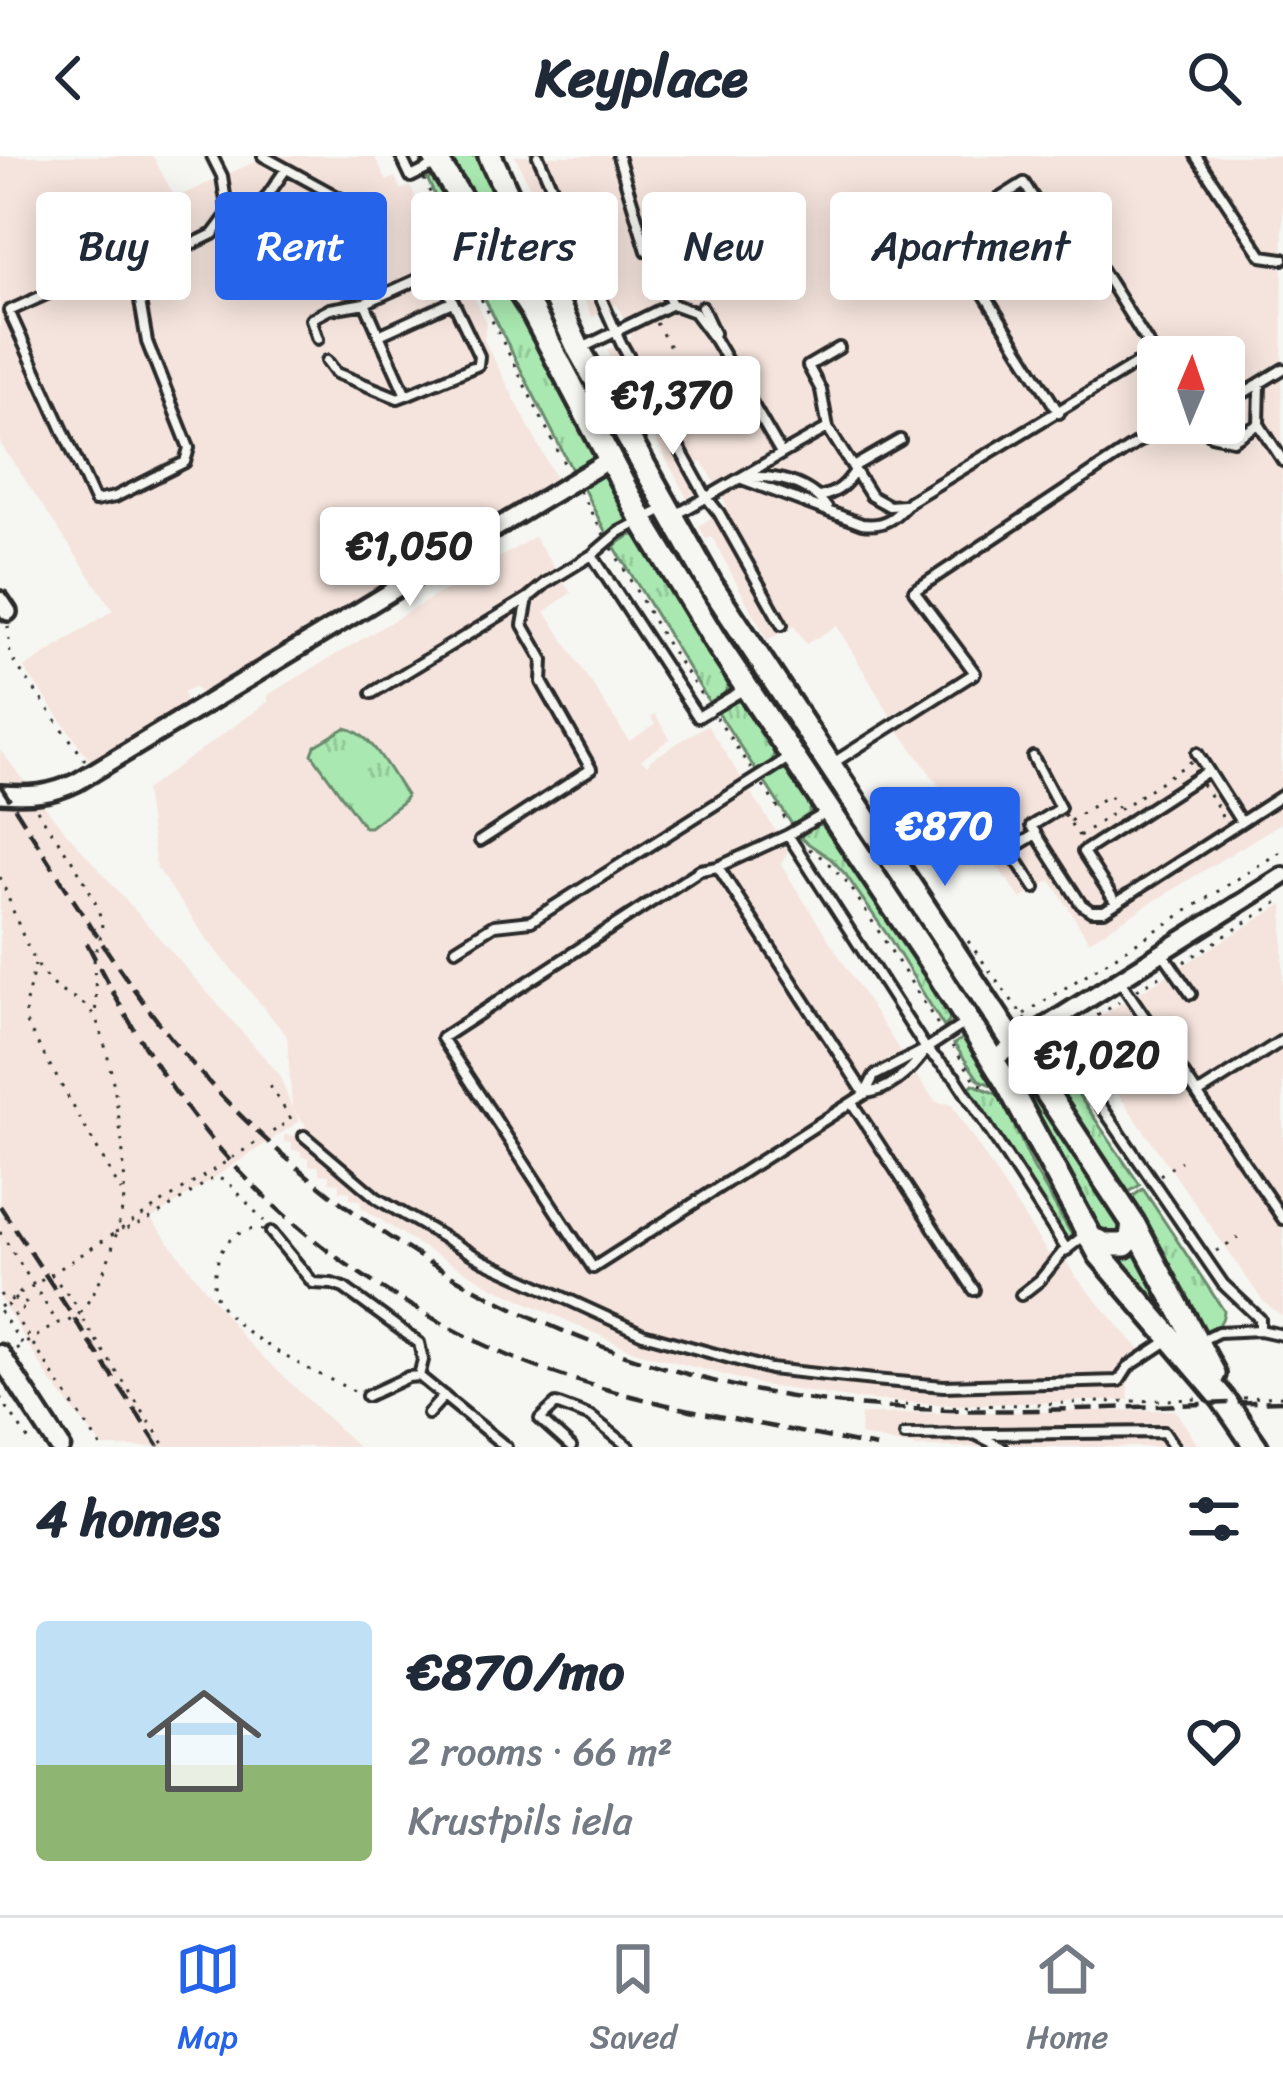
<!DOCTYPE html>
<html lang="en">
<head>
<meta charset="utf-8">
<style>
  :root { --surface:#fff; --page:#f6f6f7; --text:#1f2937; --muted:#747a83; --line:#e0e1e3; --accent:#2563eb }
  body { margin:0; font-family:Sriracha,sans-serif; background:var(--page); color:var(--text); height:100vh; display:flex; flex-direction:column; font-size:45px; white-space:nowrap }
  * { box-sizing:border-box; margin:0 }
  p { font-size:39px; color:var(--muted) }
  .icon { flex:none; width:66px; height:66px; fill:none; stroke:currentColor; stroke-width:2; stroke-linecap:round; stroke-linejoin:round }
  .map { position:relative; height:1291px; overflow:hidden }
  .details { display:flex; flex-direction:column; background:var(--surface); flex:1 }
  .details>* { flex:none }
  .banner { position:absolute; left:36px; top:36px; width:1212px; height:108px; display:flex; gap:24px }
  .needle { width:78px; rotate:2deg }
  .fabs { position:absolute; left:1137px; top:180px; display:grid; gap:24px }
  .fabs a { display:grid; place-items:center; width:108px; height:108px; border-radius:12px; background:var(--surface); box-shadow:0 6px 30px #0003; font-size:60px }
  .price { position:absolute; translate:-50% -102px; padding:0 27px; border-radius:12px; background:#fff; color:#222; font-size:39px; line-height:78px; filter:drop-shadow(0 3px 6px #0008) }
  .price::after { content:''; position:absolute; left:50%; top:72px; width:36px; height:27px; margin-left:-18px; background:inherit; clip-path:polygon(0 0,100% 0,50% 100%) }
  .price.on { background:var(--accent); color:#fff }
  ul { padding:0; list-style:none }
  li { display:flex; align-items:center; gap:36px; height:300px; padding:0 36px }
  li span { display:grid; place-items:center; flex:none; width:336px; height:240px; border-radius:12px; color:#555 }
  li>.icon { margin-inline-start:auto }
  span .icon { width:144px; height:144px; fill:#fffc; stroke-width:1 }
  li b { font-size:51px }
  h2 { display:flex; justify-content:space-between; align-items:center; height:144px; padding:0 36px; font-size:51px }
  .tag { padding:0 42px; border-radius:12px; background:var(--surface); box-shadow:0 6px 30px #0003; font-size:42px; line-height:108px }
  .tag.on { background:var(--accent); color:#fff }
  header { display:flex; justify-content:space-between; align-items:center; height:156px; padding:0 36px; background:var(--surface); font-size:54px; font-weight:700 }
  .dock { display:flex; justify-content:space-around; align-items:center; height:168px; border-top:3px solid var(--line); background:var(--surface); font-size:33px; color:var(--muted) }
  .dock a { display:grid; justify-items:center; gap:6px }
  .dock .on { color:var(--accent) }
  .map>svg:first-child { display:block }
</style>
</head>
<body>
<header><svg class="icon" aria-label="back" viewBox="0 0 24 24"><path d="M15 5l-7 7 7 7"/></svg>Keyplace<svg class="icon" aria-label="search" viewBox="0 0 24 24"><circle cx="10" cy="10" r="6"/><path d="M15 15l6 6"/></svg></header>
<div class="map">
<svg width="1283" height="1291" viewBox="0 0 1283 1291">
  <defs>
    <pattern id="grass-tufts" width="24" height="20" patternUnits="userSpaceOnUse" patternTransform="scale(3)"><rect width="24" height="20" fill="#a9e8b0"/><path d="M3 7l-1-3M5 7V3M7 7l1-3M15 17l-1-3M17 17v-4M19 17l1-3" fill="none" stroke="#92c798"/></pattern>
  </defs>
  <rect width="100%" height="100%" fill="#f6f6f2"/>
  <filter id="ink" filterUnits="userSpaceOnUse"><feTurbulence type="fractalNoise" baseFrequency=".00833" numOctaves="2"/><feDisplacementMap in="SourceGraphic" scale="24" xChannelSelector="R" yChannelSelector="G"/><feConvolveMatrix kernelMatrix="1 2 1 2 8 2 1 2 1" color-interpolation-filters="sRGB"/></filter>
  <g filter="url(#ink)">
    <path fill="#f5e4dd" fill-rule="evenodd" d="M0 0H153L175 42 268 0H374L387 25 395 21 401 34 410 30 419 48 428 43 486 166 484 184 556 323 204 538 193 531 184 536 185 548 94 610 24 512 113 454 0 287Z
      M515 0H1283L1281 667 1089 785 1051 724 1021 743 900 576 837 470 806 488 794 470 767 484 712 381 706 383 699 370 727 351 715 326 702 306 685 313 697 336 687 342 607 194 632 181 617 148 592 161ZM1158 201H1224V267H1158Z
      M534 381 571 437 545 455 629 585 655 569 651 561 655 558 670 583 641 604 647 609 652 603 707 569 788 694 781 709 912 914 936 946 951 948 1048 1098 1059 1093 1076 1121 1140 1194 1122 1210 1128 1221 1129 1244 952 1249 856 1243 762 1229 634 1195 493 1131 419 1089 361 1051 360 1044 350 1043V1036L339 1035V1027L329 1026V1019L319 1018V1010H309V1002L301 1001V995L292 994V987L284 986V979L297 980 306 969 293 953 300 965 151 1063 245 1184 358 1291H103L49 1223 0 1142V594L58 667 279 918 292 953 287 880 209 786 156 711 145 634 268 546V539Z
      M1283 748V1161L1263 1145 1075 876Z
      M1175 1254 1199 1291H916L860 1279 861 1258Z"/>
    <path fill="url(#grass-tufts)" stroke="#6a8a6e" stroke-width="3" d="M441 0H477L493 25 656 350 649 353 645 351Z
      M427 22 439 24C447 36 469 66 471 79 471 89 467 90 460 95Z
      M479 103 493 110 512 133 595 296 589 310 574 318 467 108Z
      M597 320 608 321 629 359 622 371 607 379 581 328Z
      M661 357 1005 886 1002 894H998L701 450 652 363Z
      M640 378 729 523C729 535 721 544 709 546L614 390 629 380Z
      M734 545H743L775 593 772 606 757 616 717 555Z
      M345 572C372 576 391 618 406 639L405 644 370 671H364L312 598 315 590Z
      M782 614 794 617 812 647 809 658 793 670 764 625Z
      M821 667 826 669 950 853 949 866 944 871 890 783 846 719 831 703 803 684 801 681 807 673Z
      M963 882 968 883 999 927 994 930 979 924 954 888Z
      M1052 887 1064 906 1059 910 1140 1029 1129 1036 1046 914 1041 896 1045 888Z
      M1027 919 1124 1068C1120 1081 1110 1082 1099 1075L1016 925Z
      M973 928 1001 940 1033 1011 1072 1079 1065 1086 969 932Z
      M1143 1033 1224 1155C1223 1167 1217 1172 1206 1176L1132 1041Z
      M1136 1085 1184 1172 1179 1178 1105 1096Z"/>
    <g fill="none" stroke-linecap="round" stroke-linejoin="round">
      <g stroke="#2b2b2b" stroke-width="16">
        <path id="service" d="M263 0 356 51
          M401 0 411 21 437 8
          M538 0 621 187 707 342 719 357 782 469
          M618 0 647 95
          M1196 0 1262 100 1283 103
          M259 52 280 97
          M228 58 259 52 286 13
          M882 91 934 58 1059 257
          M438 114 479 200 478 209 406 239 379 179 452 146
          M135 116 147 186 189 292 185 306 115 341 95 345 9 155 100 114 114 112 135 116 213 78 228 58 222 20 212 0
          M655 116 672 148
          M365 147 379 179
          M702 151 714 177
          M318 183 311 163 330 153 365 147 461 104 488 89
          M580 193 672 148 694 156 715 184 781 297
          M327 205 336 217 398 242 406 239
          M1224 249 1283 213
          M1204 267 1211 279 1233 284 1259 268 1283 305
          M1259 268 1260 227
          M828 272 821 234 808 210 839 192
          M853 311 900 284
          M744 322C774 318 809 326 827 352
          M742 323 862 368C886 371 895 361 910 345L1154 197 1074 70 1058 81 1024 27 946 76
          M819 341C837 337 845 330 855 315
          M667 351 619 376 592 399 698 561 746 532
          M677 358C729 330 777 299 828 272L871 340 889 350 904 349
          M372 537 528 442
          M1197 597 1241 666
          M1033 601 1060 652 1031 670 1081 748 1091 755H1104L1283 639
          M833 607 975 517 914 435 1167 267
          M788 679 926 893 955 921 1067 1094
          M480 685 591 613 542 526 543 504 523 469 528 442 546 427 592 399
          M718 711 865 938 593 1112 442 882 700 714Z
          M718 711 788 679 829 655
          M1035 732 1010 694 1036 678
          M1116 747 1083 696 1208 615
          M456 793 494 769 531 765 790 601
          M1162 796 1191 838
          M1118 822 1283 1063
          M1045 868 1223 1128 1260 1163V1174L1218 1176 1198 1186
          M867 937C893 933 911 915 925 895
          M1199 937 1283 884
          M865 938 874 920 926 893 967 866
          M852 947 974 1134
          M304 980 378 1043 484 1105 643 1178 770 1213 874 1224 944 1230 1119 1225 1128 1211 1169 1184
          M271 1076 313 1127 332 1128 344 1132 419 1187 423 1204 419 1220
          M1021 1139 1040 1124 1062 1097 1086 1078
          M1260 1174 1283 1179
          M419 1220 506 1291
          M367 1240 408 1221 419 1220
          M428 1258 444 1240
          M905 1279 1164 1276 1174 1291
          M977 1279 1001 1291
          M571 1291 540 1263 556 1248 591 1261 629 1291"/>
      </g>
      <g stroke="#2b2b2b" stroke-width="24">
        <path id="minor" d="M0 444 8 456
          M0 638C29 640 51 639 77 626L610 303
          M992 904 1283 720"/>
      </g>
      <g stroke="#2b2b2b" stroke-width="27">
        <path id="tertiary" d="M0 1199 60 1291"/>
      </g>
      <g stroke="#2b2b2b" stroke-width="30">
        <path id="secondary" d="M434 0 532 155 642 364 716 486 938 817 1007 927 1100 1099 1223 1243 1256 1291
          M490 0 579 194 711 429 1133 1067 1214 1218
          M1090 1082 1107 1089H1125L1131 1082 1133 1067"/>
      </g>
      <path stroke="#2b2b2b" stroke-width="3" stroke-dasharray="3 9" stroke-linecap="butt" d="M424 23 457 97
        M465 111 566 311
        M656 167 670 191
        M579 335 604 379
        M612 392 665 485 704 543
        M8 470 10 500 85 604
        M716 561 751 613
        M1202 628 1221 656 1222 667
        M763 630 788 667
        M37 654C59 687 90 724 101 763 105 780 93 795 94 811 95 827 97 842 95 859
        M1064 658 1079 680
        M1070 665 1109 639 1118 652
        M1079 680 1192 605
        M809 693 824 703 848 727 940 872
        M0 721C14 753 27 803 52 828 65 842 82 840 94 860 111 887 130 1017 123 1049 116 1085 103 1129 79 1158L166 1291
        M968 785 1026 864
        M1184 806 1283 743
        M35 808 26 846 25 865 121 1035
        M1137 834 1165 817
        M1024 858 1283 694
        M1067 879 1119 846
        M952 890 978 928 989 930
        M270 930 291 963 277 973
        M1160 1019 1181 1005
        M264 1074C249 1071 234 1077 224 1091 217 1101 212 1124 215 1137 227 1177 323 1221 359 1237
        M0 1076 57 1166
        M115 1076C151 1068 184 1040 215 1021L228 1026 264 1065
        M1216 1095 1238 1082
        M0 1138 101 1291
        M14 1142 23 1154 28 1151 19 1135
        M0 1155 22 1188
        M16 1193 58 1167 67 1166 79 1158 78 1151 51 1118
        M0 1241 33 1291
        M1243 1242 1283 1240
        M893 1248 943 1251 1197 1243"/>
      <use href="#service" stroke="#f6f6f2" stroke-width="8"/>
      <use href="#minor" stroke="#f6f6f2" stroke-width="15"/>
      <use href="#tertiary" stroke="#f6f6f2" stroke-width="18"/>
      <use href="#secondary" stroke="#f6f6f2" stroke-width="21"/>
      <path stroke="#2b2b2b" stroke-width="4.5" stroke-dasharray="18 9" stroke-linecap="butt" d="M0 629C62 724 121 826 196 912 364 1103 612 1230 867 1250 1005 1261 1145 1249 1283 1245
        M87 787C168 948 258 1063 417 1153 462 1179 507 1202 557 1218 660 1253 770 1269 876 1291
        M0 1050 159 1291"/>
      <path stroke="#2b2b2b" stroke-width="3" stroke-dasharray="3 9" stroke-linecap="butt" d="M0 1151 277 973"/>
    </g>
  </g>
</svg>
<div class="fabs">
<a><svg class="needle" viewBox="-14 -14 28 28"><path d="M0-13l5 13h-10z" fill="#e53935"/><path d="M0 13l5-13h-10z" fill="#747a83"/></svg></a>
</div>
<b class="price" style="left:673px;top:302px">€1,370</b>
<b class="price" style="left:410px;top:453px">€1,050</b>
<b class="price on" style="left:945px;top:733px">€870</b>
<b class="price" style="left:1098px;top:962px">€1,020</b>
<div class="banner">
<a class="tag">Buy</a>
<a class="tag on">Rent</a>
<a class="tag">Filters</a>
<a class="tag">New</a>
<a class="tag">Apartment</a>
</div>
</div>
<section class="details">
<h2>4 homes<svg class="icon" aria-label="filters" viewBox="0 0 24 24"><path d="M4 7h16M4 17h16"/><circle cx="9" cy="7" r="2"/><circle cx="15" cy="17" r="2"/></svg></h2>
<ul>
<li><span style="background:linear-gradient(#bfe0f5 60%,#8fb573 0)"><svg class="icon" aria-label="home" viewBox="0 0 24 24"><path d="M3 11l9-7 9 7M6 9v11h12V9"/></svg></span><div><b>€870/mo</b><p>2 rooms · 66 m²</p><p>Krustpils iela</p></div><svg class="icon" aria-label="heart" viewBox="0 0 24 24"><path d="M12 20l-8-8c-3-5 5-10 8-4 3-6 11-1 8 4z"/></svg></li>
</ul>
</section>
<nav class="dock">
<a class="on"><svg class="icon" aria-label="map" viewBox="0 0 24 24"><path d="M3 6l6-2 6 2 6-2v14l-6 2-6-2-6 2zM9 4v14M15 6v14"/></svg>Map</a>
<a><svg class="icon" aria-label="saved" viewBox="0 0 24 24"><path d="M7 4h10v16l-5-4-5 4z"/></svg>Saved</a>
<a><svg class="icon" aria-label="home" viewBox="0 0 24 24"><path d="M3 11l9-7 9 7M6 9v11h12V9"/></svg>Home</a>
</nav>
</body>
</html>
